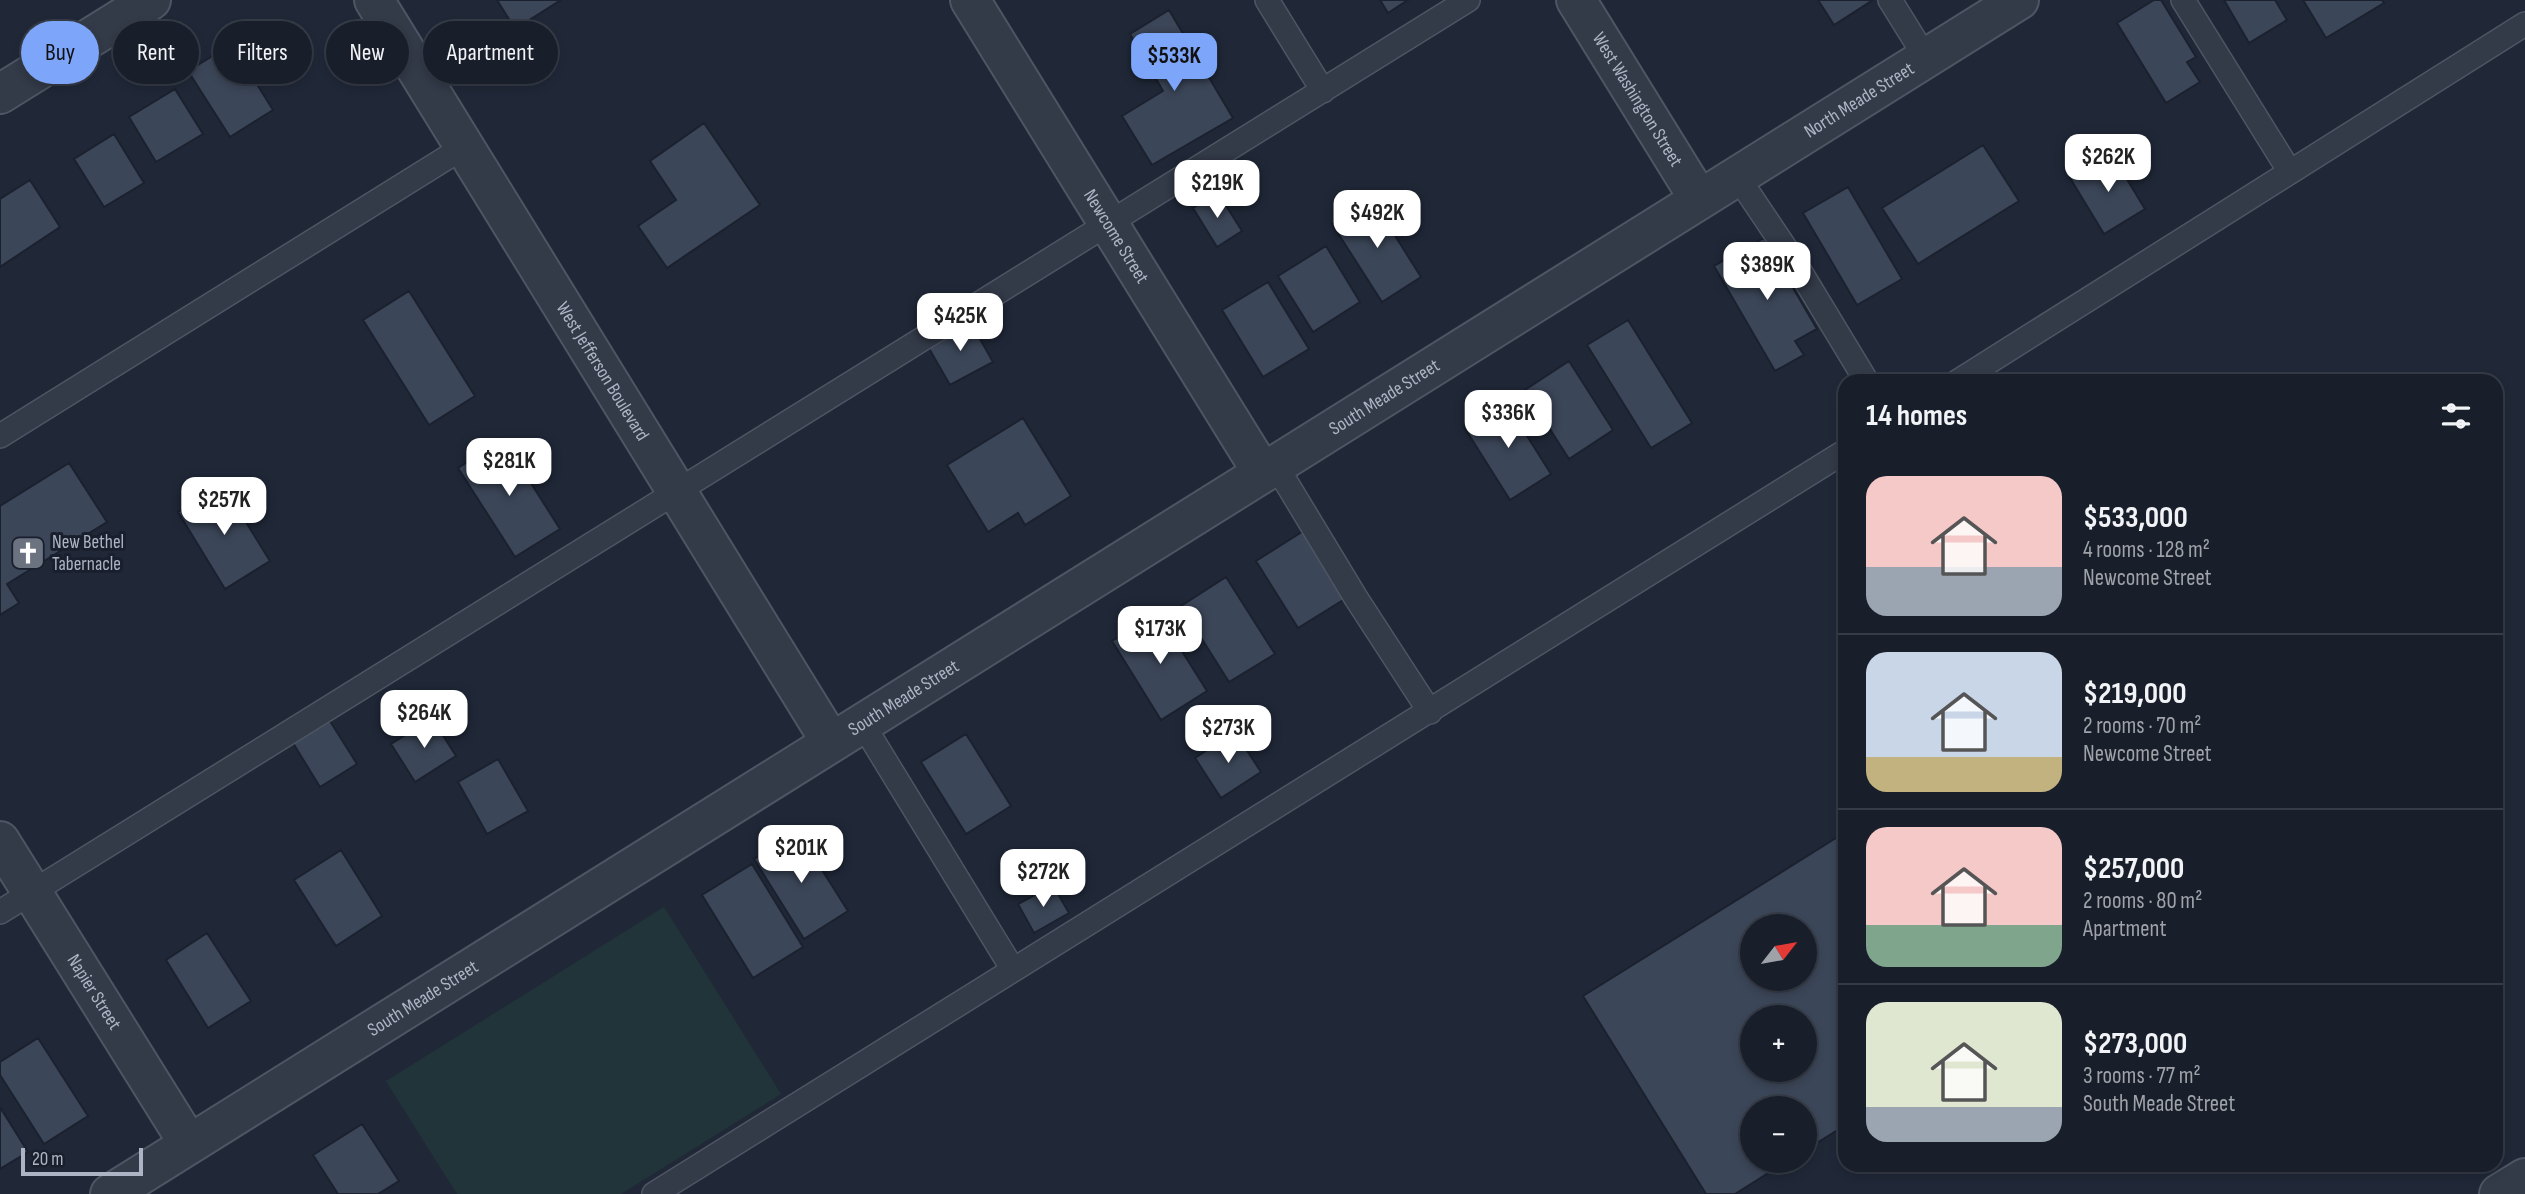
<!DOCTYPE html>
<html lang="en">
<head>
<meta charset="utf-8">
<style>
  :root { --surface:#181e2a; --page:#252b36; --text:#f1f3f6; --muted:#9fa2a8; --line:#363c47; --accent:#7da5fa }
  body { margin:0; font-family:"Sofia Sans Condensed",sans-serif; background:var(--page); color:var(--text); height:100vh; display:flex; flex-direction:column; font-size:26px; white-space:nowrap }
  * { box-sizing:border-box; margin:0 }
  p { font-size:23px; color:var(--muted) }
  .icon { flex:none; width:38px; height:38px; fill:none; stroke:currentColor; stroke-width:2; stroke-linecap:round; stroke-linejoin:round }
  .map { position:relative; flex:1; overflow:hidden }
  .drawer { position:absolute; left:1838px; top:374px; width:665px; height:798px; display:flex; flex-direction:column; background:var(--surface); border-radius:21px; box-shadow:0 4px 10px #0003,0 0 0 2px var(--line) }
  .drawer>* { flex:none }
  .hud { position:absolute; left:21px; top:21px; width:665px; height:63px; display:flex; gap:14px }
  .needle { width:46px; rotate:59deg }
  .fabs { position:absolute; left:1740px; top:914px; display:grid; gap:14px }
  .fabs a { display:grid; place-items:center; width:77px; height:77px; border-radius:50%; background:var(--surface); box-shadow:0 4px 10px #0003,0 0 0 2px var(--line); font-size:35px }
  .scale { position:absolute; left:21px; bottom:18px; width:122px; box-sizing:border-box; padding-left:7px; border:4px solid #adb5c5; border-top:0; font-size:19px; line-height:24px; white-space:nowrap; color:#adb5c5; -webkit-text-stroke:5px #191f2c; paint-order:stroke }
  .price { position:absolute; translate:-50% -60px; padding:0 16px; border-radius:14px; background:#fff; color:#222; font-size:23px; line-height:46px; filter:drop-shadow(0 2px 4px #0008) }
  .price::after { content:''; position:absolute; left:50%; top:42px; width:21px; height:16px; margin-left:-10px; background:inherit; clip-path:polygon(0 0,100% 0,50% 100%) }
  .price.current { background:var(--accent); color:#111 }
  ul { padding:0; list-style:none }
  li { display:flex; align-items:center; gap:21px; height:175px; padding:0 28px }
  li+li { border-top:2px solid var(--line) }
  li span { display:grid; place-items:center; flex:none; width:196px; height:140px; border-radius:21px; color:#555 }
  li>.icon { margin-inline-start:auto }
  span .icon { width:84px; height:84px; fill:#fffc; stroke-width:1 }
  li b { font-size:30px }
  h2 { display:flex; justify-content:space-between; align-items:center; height:84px; padding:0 28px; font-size:30px }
  .pill { padding:0 24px; border-radius:32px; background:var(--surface); box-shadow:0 4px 10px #0003,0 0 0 2px var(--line); font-size:24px; line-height:63px }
  .pill.current { background:var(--accent); color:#111 }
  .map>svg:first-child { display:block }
</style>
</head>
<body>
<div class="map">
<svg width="2525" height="1194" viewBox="0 0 2525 1194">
  <rect width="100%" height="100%" fill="#202838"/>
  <path fill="#213439" d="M664 907 781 1094 621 1194H457L386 1081Z"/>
  <path fill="#3b4658" stroke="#1b212e" stroke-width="2" fill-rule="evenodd" d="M497 0H561L515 29Z
    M1380 0H1408L1388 13Z
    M1818 0H1873L1834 25Z
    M2154 0H2161L2196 57 2187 62 2200 82 2166 103 2117 23Z
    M2224 0H2275L2287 20 2249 43Z
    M2303 0H2382L2384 3 2326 38Z
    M1169 10 1233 118 1152 165 1122 116 1163 91 1130 34Z
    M232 44 273 110 230 137 188 71Z
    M175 89 203 134 156 162 129 117Z
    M704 123 760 205 667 268 638 226 676 200 650 161Z
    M114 134 144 183 104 207 74 159Z
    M1983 145 2019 201 1918 264 1882 208Z
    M2111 153 2145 209 2104 234 2070 178Z
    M30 180 60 227 0 267V199Z
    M1848 187 1902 279 1857 305 1803 213Z
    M1218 193 1242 231 1217 247 1193 208Z
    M1372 199 1421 277 1382 302 1332 224Z
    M1764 238 1817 329 1795 341 1804 355 1775 371 1714 266Z
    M1326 246 1360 302 1313 332 1278 276Z
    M1268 282 1309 349 1263 377 1222 310Z
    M409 291 475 396 429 425 363 320Z
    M1628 320 1692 423 1651 448 1587 345Z
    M970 321 993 362 950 385 927 345Z
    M1569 361 1613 430 1569 459 1525 390Z
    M1505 401 1551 474 1510 500 1464 427Z
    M1023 418 1071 496 1025 525 1018 513 988 532 947 465Z
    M503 439 560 529 515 557 458 468Z
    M69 463 107 522 7 584 19 603 0 615V506Z
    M223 485 270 561 225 589 178 512Z
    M1305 530 1348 597 1298 628 1256 561Z
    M1226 577 1275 654 1229 682 1181 606Z
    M1158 613 1207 691 1161 720 1112 641Z
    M432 718 456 756 415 782 391 744Z
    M330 721 357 764 320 787 293 743Z
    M1235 732 1261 772 1221 798 1195 758Z
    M966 734 1011 806 966 834 921 762Z
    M498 759 528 811 487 834 458 782Z
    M798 832 848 911 804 939 754 859Z
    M1844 833V1126L1804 1151V1108H1752V1160H1789L1735 1194H1706L1583 996ZM1752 926H1804V978H1752ZM1752 1017H1804V1069H1752Z
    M341 850 382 916 336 946 294 880Z
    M752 864 803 947 753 978 702 895Z
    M1053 885 1069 913 1034 933 1018 904Z
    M207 933 251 1001 208 1028 166 960Z
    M38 1038 88 1116 44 1144 0 1075V1062Z
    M0 1107 28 1152 0 1169Z
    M362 1124 399 1181 378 1194H338L313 1155Z"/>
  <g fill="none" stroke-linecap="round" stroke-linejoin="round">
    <g stroke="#4e5563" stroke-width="26">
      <path id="service" d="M1267 0 1323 91
        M1890 0 1926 58
        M2183 0 2290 172
        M1737 176 1792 258 1867 382
        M1957 382 2525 24
        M0 436 464 147
        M1275 464 1356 598 1430 712
        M862 723 1012 968
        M0 912 1468 0
        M654 1194C1050 944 1449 701 1844 452"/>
    </g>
    <g stroke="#4e5563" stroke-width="42">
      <g id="minor">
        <path id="s1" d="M374 0 831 742"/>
        <path id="s2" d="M970 0 1262 472"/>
        <path id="s3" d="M1576 0 1699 199"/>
        <path id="s4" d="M0 841 189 1144"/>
        <path id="s5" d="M110 1194 2019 0"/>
      </g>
    </g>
    <g stroke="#4e5563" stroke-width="42">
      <path id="tertiary" d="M0 94 151 0
        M2499 1194 2525 1178"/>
    </g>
    <use href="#service" stroke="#333a48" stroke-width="23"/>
    <use href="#minor" stroke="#333a48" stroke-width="38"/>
    <use href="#tertiary" stroke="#333a48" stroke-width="38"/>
  </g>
  <defs>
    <g id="church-square" transform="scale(1.75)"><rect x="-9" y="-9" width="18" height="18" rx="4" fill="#6b7280" stroke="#191f2c"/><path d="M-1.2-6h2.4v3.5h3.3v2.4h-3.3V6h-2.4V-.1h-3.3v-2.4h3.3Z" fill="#fff"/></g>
  </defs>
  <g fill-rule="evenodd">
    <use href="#church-square" x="28" y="553"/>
  </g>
  <g text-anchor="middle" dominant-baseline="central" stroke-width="6" stroke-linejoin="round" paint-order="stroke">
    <g font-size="19" fill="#adb5c5" stroke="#191f2c">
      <text stroke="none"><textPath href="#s3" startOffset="117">West Washington Street</textPath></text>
      <text stroke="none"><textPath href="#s5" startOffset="2063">North Meade Street</textPath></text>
      <text stroke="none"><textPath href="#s2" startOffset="278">Newcome Street</textPath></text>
      <text stroke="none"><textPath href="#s1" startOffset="436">West Jefferson Boulevard</textPath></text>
      <text stroke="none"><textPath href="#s5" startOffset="1503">South Meade Street</textPath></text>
      <text stroke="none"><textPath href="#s5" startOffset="936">South Meade Street</textPath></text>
      <text stroke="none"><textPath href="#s4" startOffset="178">Napier Street</textPath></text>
      <text stroke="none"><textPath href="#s5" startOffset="369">South Meade Street</textPath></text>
    </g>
    <g font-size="19" fill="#adb5c5" stroke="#191f2c" text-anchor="start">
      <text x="52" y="542">New Bethel<tspan x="52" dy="22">Tabernacle</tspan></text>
    </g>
  </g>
</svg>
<div class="fabs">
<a><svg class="needle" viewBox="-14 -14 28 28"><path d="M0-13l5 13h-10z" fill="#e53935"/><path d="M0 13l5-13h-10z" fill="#9fa2a8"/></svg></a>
<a>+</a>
<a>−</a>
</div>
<div class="scale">20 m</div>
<b class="price current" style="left:1174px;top:93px">$533K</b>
<b class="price" style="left:2108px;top:194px">$262K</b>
<b class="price" style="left:1217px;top:220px">$219K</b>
<b class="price" style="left:1377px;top:250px">$492K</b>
<b class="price" style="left:1767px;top:302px">$389K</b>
<b class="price" style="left:960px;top:353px">$425K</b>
<b class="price" style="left:1508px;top:450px">$336K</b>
<b class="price" style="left:509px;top:498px">$281K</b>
<b class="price" style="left:224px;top:537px">$257K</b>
<b class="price" style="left:1160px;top:666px">$173K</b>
<b class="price" style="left:424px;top:750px">$264K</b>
<b class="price" style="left:1228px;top:765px">$273K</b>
<b class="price" style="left:801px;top:885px">$201K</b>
<b class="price" style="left:1043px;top:909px">$272K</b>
<div class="hud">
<a class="pill current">Buy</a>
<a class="pill">Rent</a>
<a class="pill">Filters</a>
<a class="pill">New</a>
<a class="pill">Apartment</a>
</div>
<section class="drawer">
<h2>14 homes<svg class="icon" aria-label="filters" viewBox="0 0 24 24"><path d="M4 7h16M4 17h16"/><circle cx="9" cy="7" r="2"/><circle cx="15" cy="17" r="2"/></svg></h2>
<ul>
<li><span style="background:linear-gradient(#f6c9c9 65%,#9aa5b1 0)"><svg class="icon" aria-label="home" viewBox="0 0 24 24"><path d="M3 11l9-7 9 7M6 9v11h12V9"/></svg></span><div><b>$533,000</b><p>4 rooms · 128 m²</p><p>Newcome Street</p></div></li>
<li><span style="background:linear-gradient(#c9d6e8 75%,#c2b280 0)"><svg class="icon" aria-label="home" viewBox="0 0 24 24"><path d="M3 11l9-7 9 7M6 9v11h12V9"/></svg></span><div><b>$219,000</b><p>2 rooms · 70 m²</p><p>Newcome Street</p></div></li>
<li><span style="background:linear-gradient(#f6c9c9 70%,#7fa58c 0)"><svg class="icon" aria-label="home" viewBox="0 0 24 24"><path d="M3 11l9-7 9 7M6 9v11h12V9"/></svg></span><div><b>$257,000</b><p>2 rooms · 80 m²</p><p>Apartment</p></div></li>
<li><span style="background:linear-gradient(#dfe7d0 75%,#9aa5b1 0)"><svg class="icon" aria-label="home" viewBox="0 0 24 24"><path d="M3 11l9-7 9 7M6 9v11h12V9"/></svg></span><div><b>$273,000</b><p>3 rooms · 77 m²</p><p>South Meade Street</p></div></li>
</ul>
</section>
</div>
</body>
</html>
